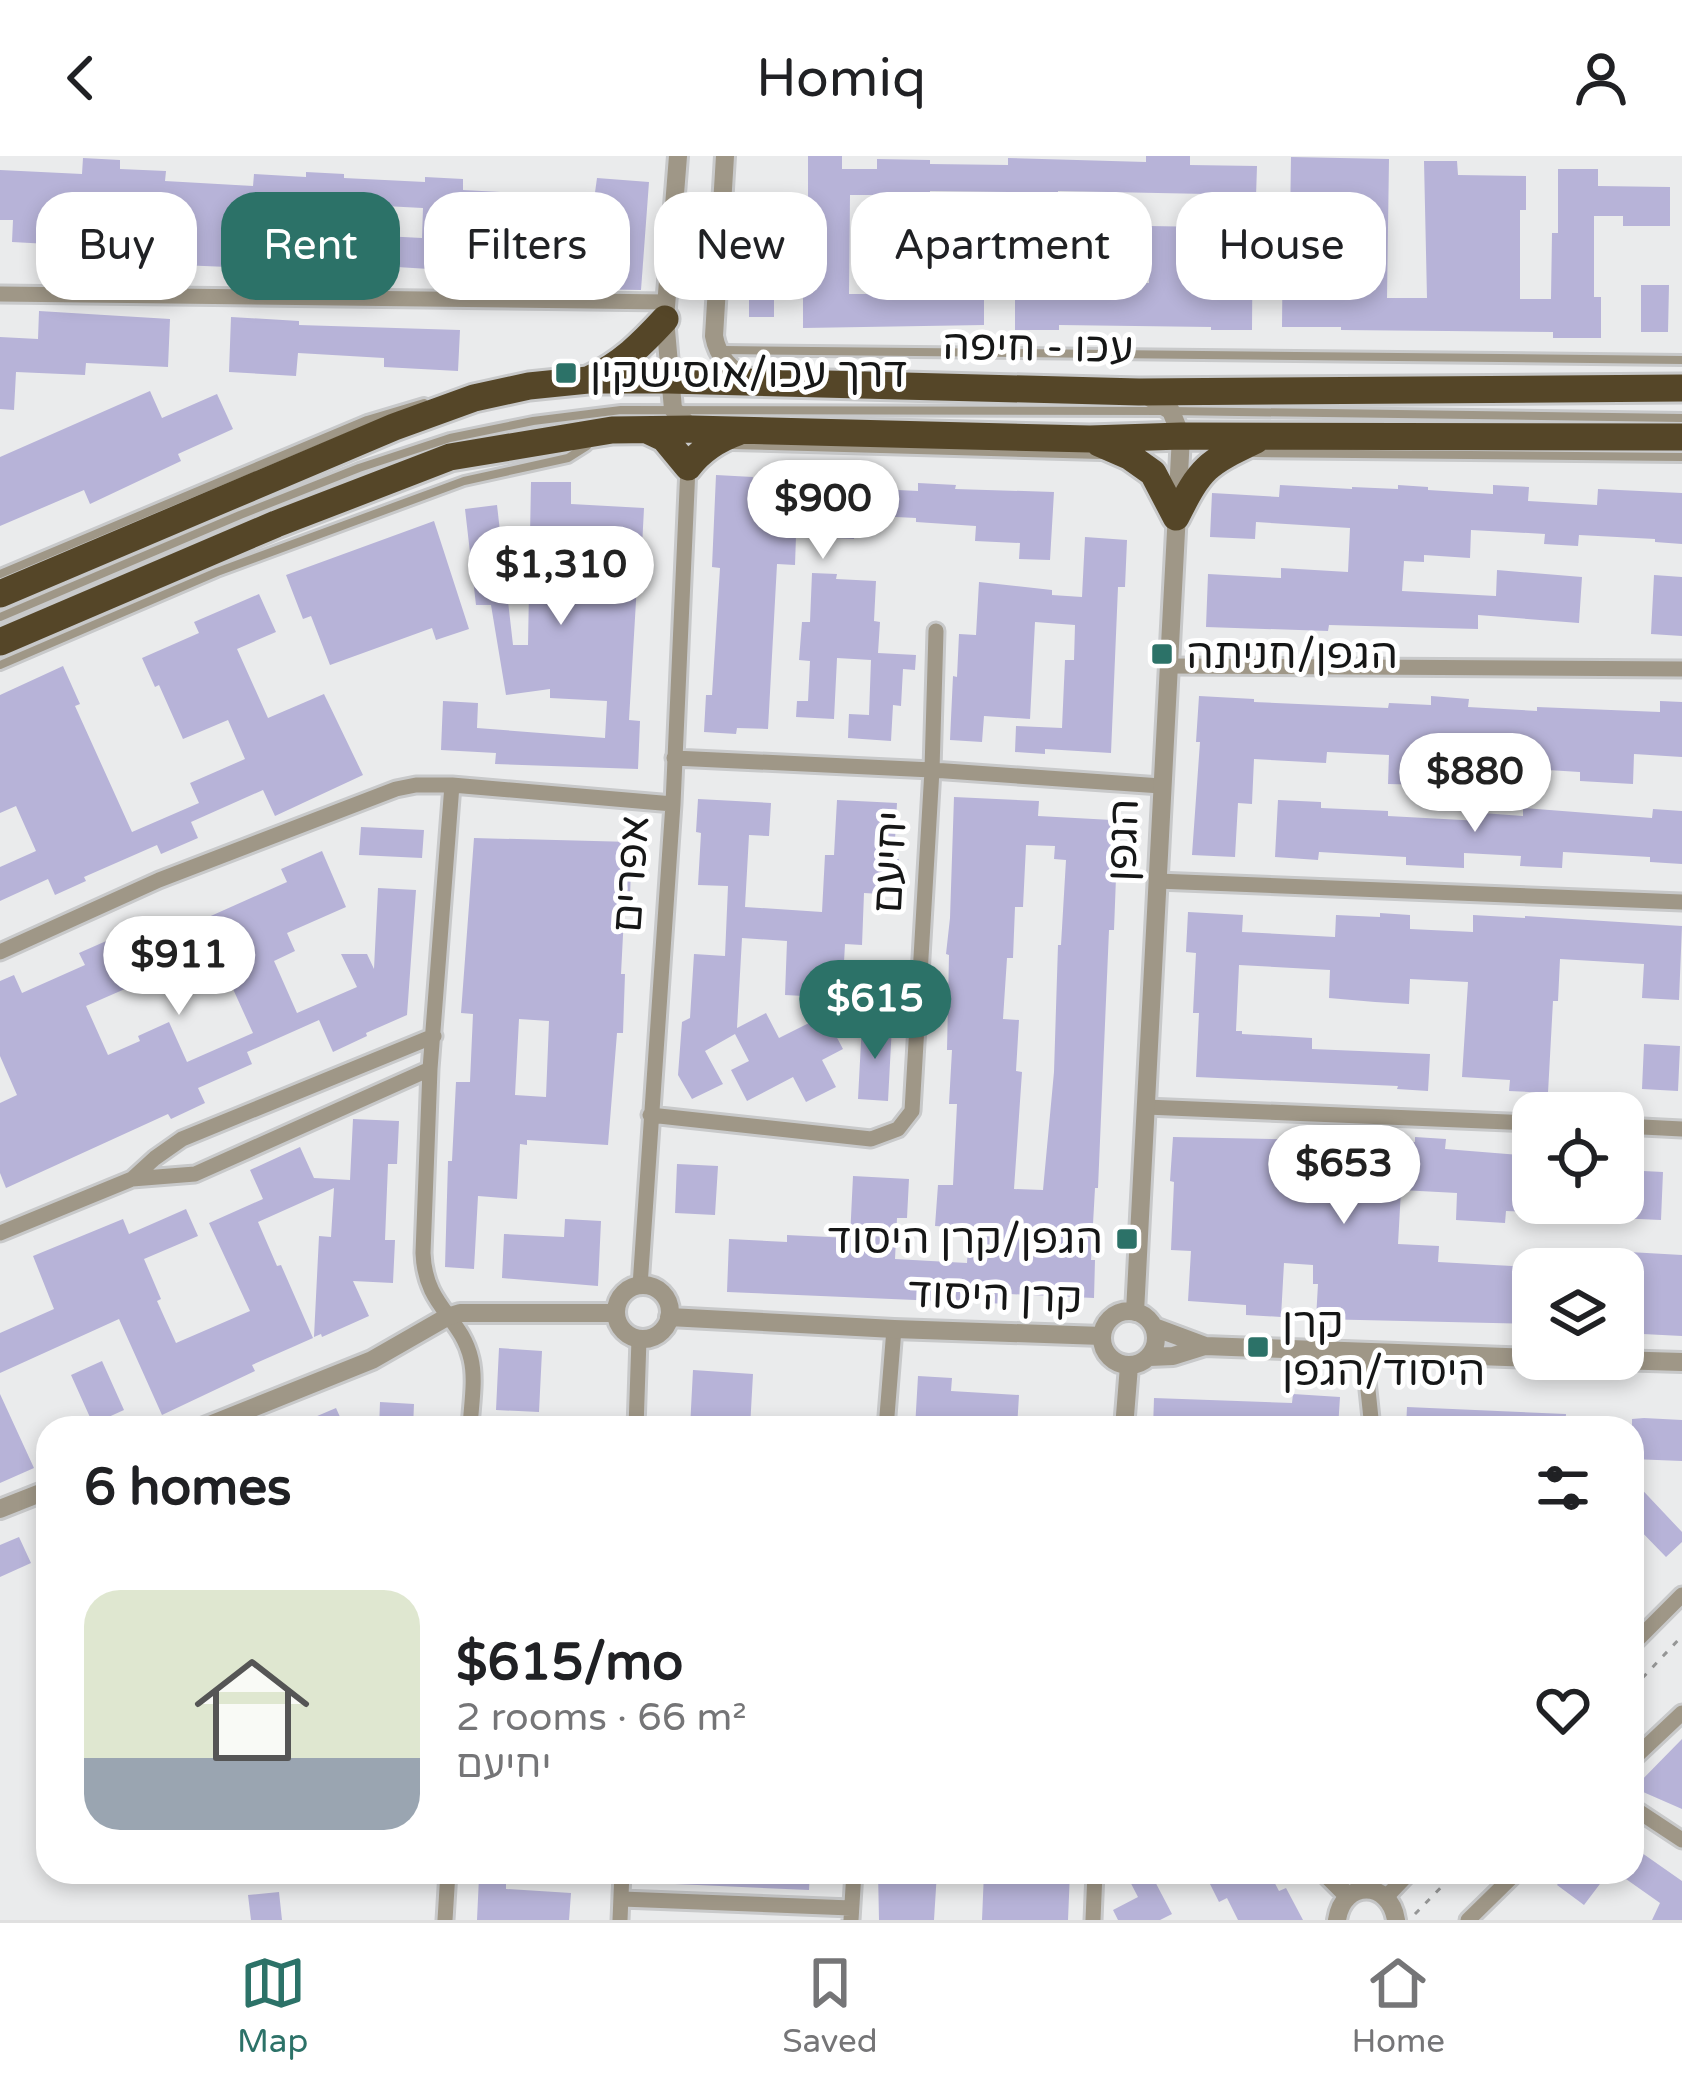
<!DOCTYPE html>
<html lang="en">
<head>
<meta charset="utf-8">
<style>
  :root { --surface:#fff; --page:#f6f6f6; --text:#202124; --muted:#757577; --line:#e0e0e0; --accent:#2c7268 }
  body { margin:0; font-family:"Varela Round",Heebo,sans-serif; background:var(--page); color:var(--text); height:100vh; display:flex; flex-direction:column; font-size:45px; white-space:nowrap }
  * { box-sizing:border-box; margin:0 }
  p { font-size:39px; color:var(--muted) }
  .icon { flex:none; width:66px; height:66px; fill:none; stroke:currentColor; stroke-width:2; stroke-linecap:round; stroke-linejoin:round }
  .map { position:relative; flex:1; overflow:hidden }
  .drawer { position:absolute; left:36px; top:1260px; width:1608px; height:468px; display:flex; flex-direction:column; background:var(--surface); border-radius:36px; box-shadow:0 6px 18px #0003 }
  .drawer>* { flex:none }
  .guide { position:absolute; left:36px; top:36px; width:1611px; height:108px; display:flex; gap:24px }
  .buttons { position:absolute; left:1512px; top:936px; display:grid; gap:24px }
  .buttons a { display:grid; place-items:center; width:132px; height:132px; border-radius:24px; background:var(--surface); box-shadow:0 6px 18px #0003; font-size:60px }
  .price { position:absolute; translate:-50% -102px; padding:0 27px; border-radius:42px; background:#fff; color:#222; font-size:39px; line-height:78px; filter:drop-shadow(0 3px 6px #0008) }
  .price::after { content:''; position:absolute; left:50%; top:72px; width:36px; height:27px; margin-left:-18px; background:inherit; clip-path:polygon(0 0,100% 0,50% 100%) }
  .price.current { background:var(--accent); color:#fff }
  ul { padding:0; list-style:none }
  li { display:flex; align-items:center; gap:36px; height:300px; padding:0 48px }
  li span { display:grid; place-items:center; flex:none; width:336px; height:240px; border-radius:36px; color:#555 }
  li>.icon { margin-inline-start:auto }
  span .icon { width:144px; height:144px; fill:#fffc; stroke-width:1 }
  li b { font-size:51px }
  h2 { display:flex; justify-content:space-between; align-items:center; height:144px; padding:0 48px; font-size:51px }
  .chip { padding:0 42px; border-radius:36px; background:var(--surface); box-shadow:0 6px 18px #0003; font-size:42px; line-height:108px }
  .chip.current { background:var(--accent); color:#fff }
  header { display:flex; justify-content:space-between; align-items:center; height:156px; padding:0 48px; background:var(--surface); font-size:54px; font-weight:600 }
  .tab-bar { display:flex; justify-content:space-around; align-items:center; height:168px; border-top:3px solid var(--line); background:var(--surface); font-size:33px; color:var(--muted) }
  .tab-bar a { display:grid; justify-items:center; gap:6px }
  .tab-bar .current { color:var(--accent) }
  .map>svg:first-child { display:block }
</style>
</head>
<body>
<header><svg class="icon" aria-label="back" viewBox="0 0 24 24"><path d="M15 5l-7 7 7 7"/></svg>Homiq<svg class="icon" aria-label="person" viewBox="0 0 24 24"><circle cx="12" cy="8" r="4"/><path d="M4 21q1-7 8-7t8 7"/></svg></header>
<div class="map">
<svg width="1682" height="1764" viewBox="0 0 1682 1764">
  <rect width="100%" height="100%" fill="#eaebec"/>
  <path fill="#b7b3d8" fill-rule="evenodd" d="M808 0H842V13H877V3L930 4V8L1008 9V2L1146 6V0H1190V9L1257 10 1256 41H1253L1252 174H1211V171L1059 169V174H1015V51H1008V36L930 35V39H850L849 138H879L880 70 979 73 980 136H984V169L803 172V137H813V89H747V66L808 67ZM1058 35 1208 38V71L1149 70V127H1059V97H1120V68H1057Z
    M1291 1 1389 3 1387 142H1427L1424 5H1457L1458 19 1526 20V54H1520V143H1551L1552 77H1558V13H1598V30L1670 31V70H1623V60H1594V141H1601V182H1553V176L1341 174V171H1282L1283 68H1290ZM1319 110H1348V139H1319Z
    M83 2 120 4V13L166 15 165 25 253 30 254 18 306 21V16L344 18V22L425 26V21L463 23V34L519 37V47L593 51 597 22 649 26 641 134 583 133 584 122 515 118V127L476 125 477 116 397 111 396 115 228 106V111L180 109 181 83 114 79 113 100 67 98V89L12 86 13 64H0V14L82 18ZM346 48 423 52 422 82 345 78Z
    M749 118H774V161H749Z
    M1641 129H1669L1668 176H1641Z
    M39 155 170 163 168 211 86 207 85 219 16 216 14 254 0 253V181L38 183Z
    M231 161 299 165V169L460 174 458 215 384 211V202L298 197 296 220 229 216Z
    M150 235 162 262 217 238 233 273 178 298 181 305 90 348 84 334 0 370V301Z
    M716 319 753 321 752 327 812 330 813 325 857 327V332L918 335V327L956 329 955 333 1054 336 1050 404 1019 403 1020 387 975 385 976 370 916 366V362L856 359 854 383 796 380 795 409 777 408 768 573 737 572 736 578 704 576 706 539H712L720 412 712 411Z
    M531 326H571V348L644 352 641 411H638L629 564 640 565 638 613 495 608 496 597 441 594 443 545 478 547 477 572 605 582 607 545 550 542V533L506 539 491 449H476L465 353 497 349 513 489H528Z
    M1280 329 1352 333V331L1398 333V329L1428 331V334L1493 338V329L1529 331 1528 345 1597 349 1598 333 1682 337V388L1655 386V383L1579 379 1578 390 1544 388 1545 378 1471 374 1470 402 1424 399V406L1404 405 1402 435 1496 440 1497 414 1582 421 1579 467 1478 459V473L1329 469 1328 475 1206 471 1208 418 1281 422V412L1348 416 1350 372 1256 366 1255 383 1210 381 1212 337 1279 341Z
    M434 365 469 473 436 484 432 472 330 509 311 460 303 463 286 419Z
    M1085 381 1127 384 1125 431H1118L1111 597 1045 593V598L1015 596 1016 570 1062 572 1065 504H1074L1075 469 1035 466 1030 563 984 560 982 586 950 584 953 520 957 521 959 478 976 479 979 426 1052 434V439L1082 441Z
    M812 417 837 418 836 423 876 425 874 465 880 466 878 497 916 499 915 514 903 513 901 550 893 549 891 585 848 582 849 558 869 559 871 504 837 502 834 563 796 561 797 545H808L810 505 799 504 802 466H810Z
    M1654 419 1682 421V480L1651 478Z
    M259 438 276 476 237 493 268 562 324 538 363 619 275 660 263 634 191 666 198 682 161 698 157 689 84 721 86 725 55 739 48 723 0 745V711L36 695 16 650 0 657V539L63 510 80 548 75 550 132 676 199 647 190 627 245 603 228 564 183 583 159 529 155 531 142 502 199 477 194 466Z
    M1199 540 1254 543V546L1388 552 1389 547 1431 549V540L1469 543 1468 551 1537 555V551L1660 556V545L1682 546V601L1634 598 1633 628 1580 625V616L1515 612V618L1467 615 1466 630 1388 628 1389 599 1327 596 1326 607 1254 603 1252 648 1238 647 1235 701 1192 699 1200 586H1196Z
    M954 641 1039 645 1038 660 1112 664 1109 721H1116L1114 774H1109L1098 1032H1095L1091 1104H1095L1094 1142 1010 1138 1009 1148 727 1136 729 1083 787 1086V1079L850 1082 853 1020 909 1023 907 1062H897L895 1103 967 1107 969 1072 935 1070 938 1029H953L957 948H949L952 894H947L949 799 946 798 950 762ZM1026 689 1055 690 1054 703 1066 704 1061 789H1058L1054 916 1043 1034 1014 1033 1022 916 1016 915 1019 864 1003 863 1007 802H1013L1015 751H1023Z
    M698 643 771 647 769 680 749 679 745 751 822 756 825 699H834L837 644 897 647 894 703H899L897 739 864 737 862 789 845 788 842 842 785 839 787 785 742 782 737 872 766 857 779 882 825 859 843 893 822 904 836 931 806 946 793 921 747 945 731 914 749 905 735 878 705 895 723 928 692 943 678 919 682 866 690 862 694 798 725 800 728 730 698 729 701 677 696 676Z
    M1278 644 1321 646V652L1388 655V660L1481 665 1482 657 1523 660V652L1652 662 1653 653 1682 655V708L1650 706V701L1563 696 1562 712 1520 710 1521 700 1464 697V712L1406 709V701L1319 696 1318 704 1275 701Z
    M361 671 424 674 422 702 359 699Z
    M474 682 632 686 630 741 625 740 621 818H625L623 877H617L608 989 527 984V989L520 988 517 1043 478 1040 474 1113 445 1111 448 1005H452L456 926H470L473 858 461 857ZM519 863 549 865 546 941 515 939Z
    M322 695 346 751 287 777 295 795 274 805 297 857 357 831 341 798H367L374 813 378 732 416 734 407 859 366 877 367 880 333 896 319 864 247 896 252 908 198 932 205 947 171 963 168 958 6 1032 0 1017V947L17 939 0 900V825L14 819 22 837 85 809 79 797 113 782 119 797 173 772 175 776 287 726 281 713ZM196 796 211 829 228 822 253 877 187 906 169 866 138 880 140 885 108 899 86 850 134 829 131 825Z
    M1188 756 1243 759 1242 776 1335 781 1336 759 1380 761V757L1410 759V773L1473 776V759L1525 762V760L1682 770 1679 844 1642 842 1644 808 1560 803 1558 845H1553L1548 937 1509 935 1510 924 1462 921 1468 826 1410 823 1409 848 1375 846 1329 842 1330 814 1239 809 1236 875H1242V878L1312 882V893L1430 898 1428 935 1397 933 1398 930 1196 921 1199 857H1193L1196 797 1186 796Z
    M862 867 892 869 888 945 858 943Z
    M1644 888 1680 890 1678 935 1642 933Z
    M353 963 399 965 397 1008H388L385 1084H395L393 1127 353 1125 369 1160 322 1181 321 1178 314 1181 319 1080 331 1081 334 1032 258 1066 277 1110 281 1109 313 1182 252 1209 255 1215 162 1259 119 1163 0 1217V1177L54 1153 33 1100 123 1063 129 1078 186 1053 198 1080 144 1103 161 1143 157 1145 176 1187 250 1155 209 1067 263 1043 250 1014 300 991 314 1022 350 1024Z
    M1173 981 1415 986V981L1446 983 1445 993 1533 1000V1056L1506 1055 1505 1067 1456 1064 1457 1037 1401 1034 1398 1088 1439 1090 1438 1106 1533 1111V1168L1316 1163 1318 1128H1313V1109L1284 1107 1281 1161 1246 1159V1149L1188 1145 1191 1095 1171 1094 1174 1026 1170 1025Z
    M677 1008 718 1010 715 1059 675 1057Z
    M1623 1014 1663 1016 1661 1064 1550 1059 1551 1047H1623Z
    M565 1063 601 1065 598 1130 502 1122 504 1078 564 1081Z
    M1629 1096 1682 1099V1180L1623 1177V1146L1627 1147Z
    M499 1192 542 1195 539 1256 496 1254Z
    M102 1205 124 1254 93 1268 71 1219Z
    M693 1214 753 1218 750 1272H690Z
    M918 1220 952 1222 951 1235 1019 1239 1017 1272H915Z
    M0 1238 34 1312 0 1327Z
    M1293 1238 1340 1241 1338 1272H1153L1154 1242 1292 1247Z
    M380 1246 414 1248 413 1272H379Z
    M1407 1251 1566 1258 1565 1272H1406Z
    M336 1252 345 1272H289Z
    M1644 1262 1682 1264V1305L1632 1303V1263Z
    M1632 1323 1682 1376V1386L1666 1401 1632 1366Z
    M19 1381 31 1407 0 1421V1389Z
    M1682 1583V1653L1634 1632Z
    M1632 1690 1682 1725V1764H1652L1660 1747 1616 1716H1632Z
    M676 1716H810L809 1734 675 1728Z
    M878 1716H937L934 1764H879Z
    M984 1716H1070L1068 1764H982Z
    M1125 1716H1150L1172 1758 1160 1764H1118L1113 1754 1138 1741Z
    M1204 1716H1269L1279 1735 1286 1732 1303 1764H1238L1227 1742 1219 1746Z
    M1567 1716H1609L1584 1749 1557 1729Z
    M479 1721 506 1722V1733L571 1737 569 1764H477Z
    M279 1736 282 1764H251L248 1739Z"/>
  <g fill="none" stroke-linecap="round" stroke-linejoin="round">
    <g stroke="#c8c9ca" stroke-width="14">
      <path id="service" d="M724 194 1682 204
        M732 289 1101 299
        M1255 297 1682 301
        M0 418 367 264 424 247
        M0 461 240 359 359 312 450 282 533 265 621 254 1171 255 1682 262
        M0 509 217 416 464 325 568 302 587 290"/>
    </g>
    <g stroke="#c8c9ca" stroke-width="21">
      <path id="minor" d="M0 138 667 146
        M1168 510 1682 513
        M674 602 932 614 1161 630
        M452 629 430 913 423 1097C425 1151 461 1160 471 1203 476 1224 471 1250 470 1272
        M1157 725 1682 746
        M0 796 159 724 396 633 416 629H452L673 648
        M1146 951 1533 967
        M650 959 871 983 898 973 912 955 932 614 936 475
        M1623 970 1682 973
        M132 1023 155 1002 182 983 434 880
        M0 1077 132 1023 195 1018 430 913
        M640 1130 673 648 688 311
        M1364 1196 1372 1272
        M636 1272 639 1183
        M886 1272 894 1173
        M1632 1489 1682 1439
        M1632 1604 1682 1557
        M1632 1651 1682 1684
        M1386 1741 1410 1716
        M622 1743 851 1752
        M445 1764 448 1716
        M620 1764 622 1716
        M851 1764 854 1716
        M1093 1764 1095 1716
        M1468 1764 1517 1716"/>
    </g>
    <g stroke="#c8c9ca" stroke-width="24">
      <path id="tertiary" d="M678 0 665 163 673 253 692 273
        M725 0 714 180C718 203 732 213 750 227
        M616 1156a27 27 0 1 1 54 0a27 27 0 1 1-54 0Z
        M1102 1182a27 27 0 1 1 54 0a27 27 0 1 1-54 0Z
        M1135 1156 1181 280 1171 255 1144 238
        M669 1161 894 1173 1102 1180
        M1154 1171 1205 1190 1533 1202
        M1149 1201 1173 1200 1205 1190
        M1582 1203 1682 1206
        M202 1272 372 1204 447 1161 460 1157H616
        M1124 1272 1129 1210
        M0 1353 48 1334
        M1324 1716 1348 1740
        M1337 1764C1343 1723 1390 1724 1396 1764"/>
    </g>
    <g stroke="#c8c9ca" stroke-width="33">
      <path id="trunk" d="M590 223C622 208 642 188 665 163
        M647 274 664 282 688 311C701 294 718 283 738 276
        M1099 287 1129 300 1153 317 1176 361
        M1176 361C1201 311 1206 308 1256 284
        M0 438 394 271 474 242 529 230 588 224H669L1139 236 1682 232
        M0 486 276 368 450 301 612 274 692 273 1090 283 1181 280 1682 281"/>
    </g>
    <path stroke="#959696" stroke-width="3" stroke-dasharray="6 9" stroke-linecap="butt" d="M1632 1533 1682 1480
      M1415 1758 1456 1716"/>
    <use href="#service" stroke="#9f9787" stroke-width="8"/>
    <use href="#minor" stroke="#9f9787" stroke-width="15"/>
    <use href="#tertiary" stroke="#9f9787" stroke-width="18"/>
    <use href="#trunk" stroke="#554628" stroke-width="27"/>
  </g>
  <g fill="#2c7268" stroke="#fff" stroke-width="4.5">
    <rect x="554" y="205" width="24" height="24" rx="6"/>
    <rect x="1150" y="486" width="24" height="24" rx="6"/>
    <rect x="1115" y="1071" width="24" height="24" rx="6"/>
    <rect x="1246" y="1179" width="24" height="24" rx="6"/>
  </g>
  <g text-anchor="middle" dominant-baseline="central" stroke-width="10" stroke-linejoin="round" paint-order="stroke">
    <g font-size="42" fill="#161717" stroke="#fff">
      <text transform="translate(1038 191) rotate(1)">עכו - חיפה</text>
      <text transform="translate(1123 684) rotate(-88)">הגפן</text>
      <text transform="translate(890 706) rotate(-87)">יחיעם</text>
      <text transform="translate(631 718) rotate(-86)">אפרים</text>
      <text transform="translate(995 1140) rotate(2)">קרן היסוד</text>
    </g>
    <g font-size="42" fill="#161717" stroke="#fff" text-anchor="start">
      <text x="590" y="217">דרך עכו/אוסישקין</text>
      <text x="1186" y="498">הגפן/חניתה</text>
      <text x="1103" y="1083" text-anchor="end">הגפן/קרן היסוד</text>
      <text x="1282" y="1167">קרן<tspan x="1282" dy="48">היסוד/הגפן</tspan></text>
    </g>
  </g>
</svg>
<div class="buttons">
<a><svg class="icon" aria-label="locate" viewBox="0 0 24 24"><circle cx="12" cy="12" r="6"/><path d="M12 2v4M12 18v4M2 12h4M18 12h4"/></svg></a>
<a><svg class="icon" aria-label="layers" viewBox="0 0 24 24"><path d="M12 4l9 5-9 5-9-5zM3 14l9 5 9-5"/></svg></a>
</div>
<b class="price" style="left:823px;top:406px">$900</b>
<b class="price" style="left:561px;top:472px">$1,310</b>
<b class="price" style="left:1475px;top:679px">$880</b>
<b class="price" style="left:179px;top:862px">$911</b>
<b class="price current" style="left:875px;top:906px">$615</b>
<b class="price" style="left:1344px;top:1071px">$653</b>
<div class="guide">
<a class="chip">Buy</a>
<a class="chip current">Rent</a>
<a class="chip">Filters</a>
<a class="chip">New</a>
<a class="chip">Apartment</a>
<a class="chip">House</a>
</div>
<section class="drawer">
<h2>6 homes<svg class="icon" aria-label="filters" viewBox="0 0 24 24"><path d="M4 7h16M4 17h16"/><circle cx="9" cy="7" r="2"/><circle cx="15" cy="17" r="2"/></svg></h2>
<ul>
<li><span style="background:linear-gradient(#dfe7d0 70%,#9aa5b1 0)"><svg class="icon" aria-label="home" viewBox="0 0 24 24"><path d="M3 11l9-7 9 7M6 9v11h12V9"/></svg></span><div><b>$615/mo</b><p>2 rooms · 66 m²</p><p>יחיעם</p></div><svg class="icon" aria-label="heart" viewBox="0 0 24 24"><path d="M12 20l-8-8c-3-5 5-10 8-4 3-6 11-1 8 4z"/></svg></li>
</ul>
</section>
</div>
<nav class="tab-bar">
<a class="current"><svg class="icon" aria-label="map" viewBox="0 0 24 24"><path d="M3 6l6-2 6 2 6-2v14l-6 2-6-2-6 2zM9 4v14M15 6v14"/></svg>Map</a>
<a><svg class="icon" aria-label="saved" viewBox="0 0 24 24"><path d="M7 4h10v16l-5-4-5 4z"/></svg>Saved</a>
<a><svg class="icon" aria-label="home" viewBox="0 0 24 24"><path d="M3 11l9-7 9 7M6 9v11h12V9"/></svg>Home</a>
</nav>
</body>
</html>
